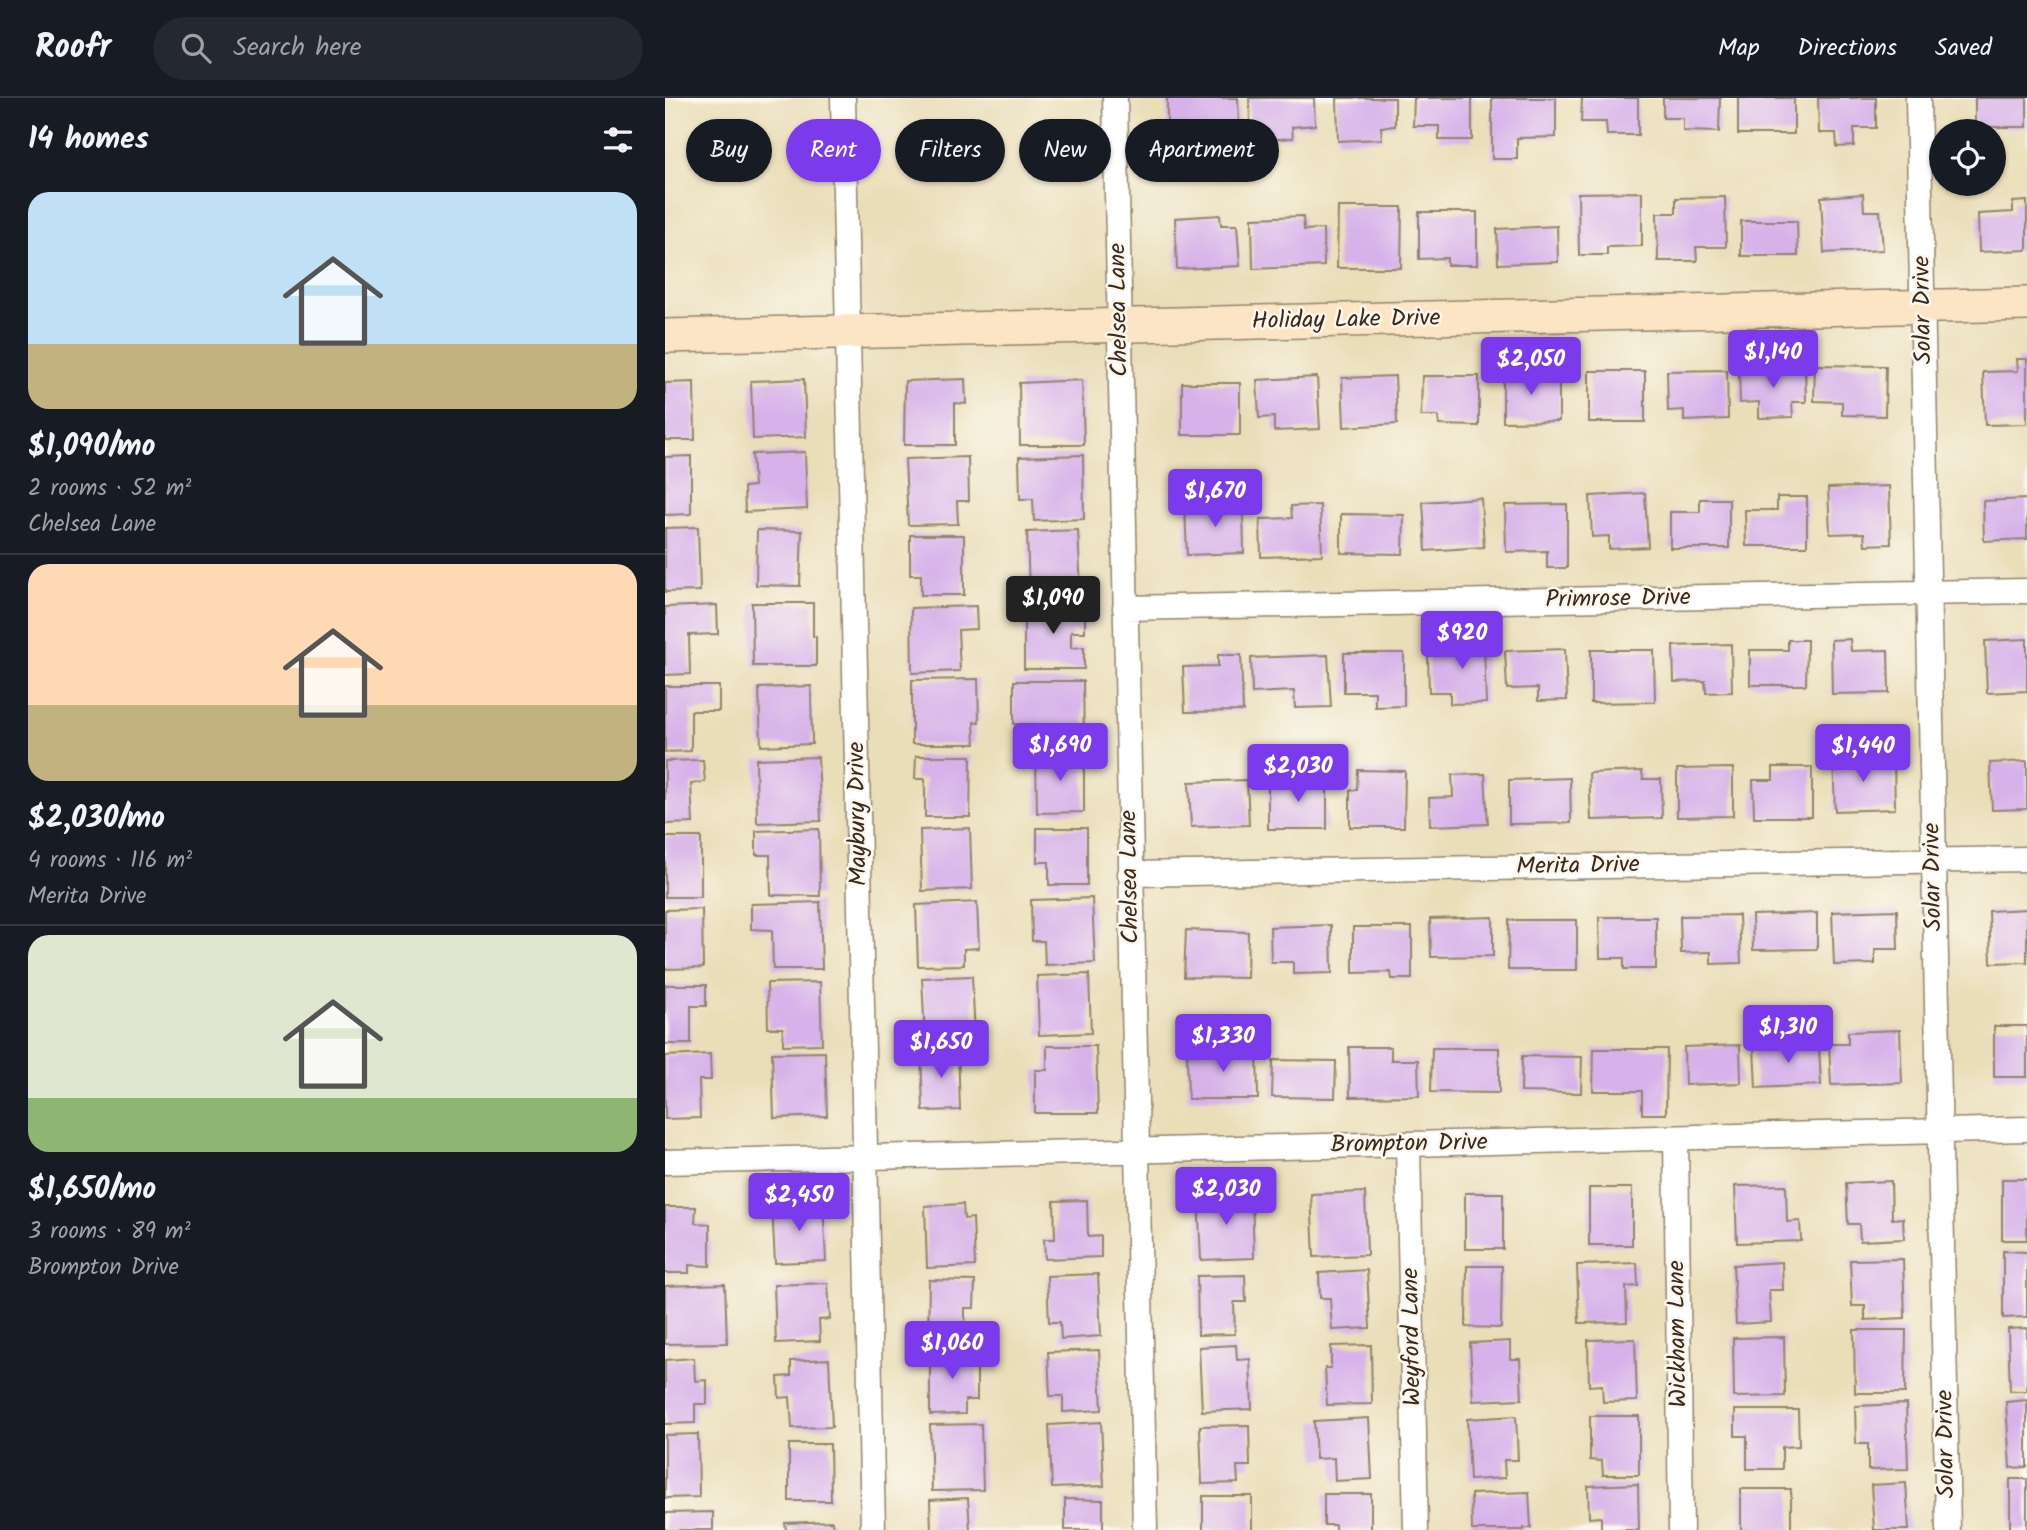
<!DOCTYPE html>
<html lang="en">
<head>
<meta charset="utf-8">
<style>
  :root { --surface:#171b24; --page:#242831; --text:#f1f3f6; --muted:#9ea1a6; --line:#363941; --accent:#7c3aed }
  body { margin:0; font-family:Kalam,sans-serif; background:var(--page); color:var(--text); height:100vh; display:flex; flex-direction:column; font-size:26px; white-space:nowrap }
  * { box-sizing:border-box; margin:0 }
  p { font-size:23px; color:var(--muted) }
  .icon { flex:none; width:38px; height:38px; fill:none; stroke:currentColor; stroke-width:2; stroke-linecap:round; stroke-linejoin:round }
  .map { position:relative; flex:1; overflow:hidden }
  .details { display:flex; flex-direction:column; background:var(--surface); width:665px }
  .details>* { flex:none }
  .banner { position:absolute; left:21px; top:21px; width:665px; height:63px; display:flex; gap:14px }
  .fabs { position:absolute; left:1264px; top:21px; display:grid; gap:14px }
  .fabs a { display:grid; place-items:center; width:77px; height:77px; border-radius:50%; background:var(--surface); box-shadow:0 2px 5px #0004; font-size:35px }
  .price { position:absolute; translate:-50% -60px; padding:0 16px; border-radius:7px; background:var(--accent); color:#fff; font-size:23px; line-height:46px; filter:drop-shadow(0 2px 4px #0008) }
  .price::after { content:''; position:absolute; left:50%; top:42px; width:21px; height:16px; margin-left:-10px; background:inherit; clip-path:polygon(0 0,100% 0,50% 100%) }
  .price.active { background:#222; color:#fff }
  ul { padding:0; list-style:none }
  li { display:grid; align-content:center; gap:14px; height:371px; padding:0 28px }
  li+li { border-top:2px solid var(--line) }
  li span { display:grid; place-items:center; height:217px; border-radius:21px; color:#555 }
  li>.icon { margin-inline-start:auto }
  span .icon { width:126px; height:126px; fill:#fffc; stroke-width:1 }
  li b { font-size:30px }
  h2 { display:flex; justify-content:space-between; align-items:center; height:84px; padding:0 28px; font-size:30px }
  .pill { padding:0 24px; border-radius:32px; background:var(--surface); box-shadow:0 2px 5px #0004; font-size:24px; line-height:63px }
  .pill.active { background:var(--accent); color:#fff }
  header { display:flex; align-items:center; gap:42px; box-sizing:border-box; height:98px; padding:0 35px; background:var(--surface); border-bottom:2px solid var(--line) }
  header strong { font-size:33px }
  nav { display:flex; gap:38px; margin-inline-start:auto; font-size:24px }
  .search { width:490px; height:63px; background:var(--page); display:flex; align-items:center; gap:18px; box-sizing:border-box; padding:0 24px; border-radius:38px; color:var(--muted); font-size:26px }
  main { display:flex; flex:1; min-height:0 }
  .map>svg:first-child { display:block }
</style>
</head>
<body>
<header>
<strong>Roofr</strong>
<div class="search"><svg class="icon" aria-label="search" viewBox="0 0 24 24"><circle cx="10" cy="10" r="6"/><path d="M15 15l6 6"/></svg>Search here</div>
<nav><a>Map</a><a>Directions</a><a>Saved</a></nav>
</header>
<main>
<section class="details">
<h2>14 homes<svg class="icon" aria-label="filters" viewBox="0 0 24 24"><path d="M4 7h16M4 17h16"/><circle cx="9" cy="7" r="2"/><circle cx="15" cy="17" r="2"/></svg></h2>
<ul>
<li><span style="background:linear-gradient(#bfe0f5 70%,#c2b280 0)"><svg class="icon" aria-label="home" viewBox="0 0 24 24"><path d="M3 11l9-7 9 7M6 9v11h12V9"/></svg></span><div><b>$1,090/mo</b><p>2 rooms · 52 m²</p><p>Chelsea Lane</p></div></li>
<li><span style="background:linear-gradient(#ffd9b3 65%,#c2b280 0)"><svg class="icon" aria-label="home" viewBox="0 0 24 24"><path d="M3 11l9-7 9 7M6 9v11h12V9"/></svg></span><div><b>$2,030/mo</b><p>4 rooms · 116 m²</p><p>Merita Drive</p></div></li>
<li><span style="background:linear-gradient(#dfe7d0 75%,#8fb573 0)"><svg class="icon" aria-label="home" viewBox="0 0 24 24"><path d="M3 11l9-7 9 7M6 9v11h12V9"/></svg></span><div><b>$1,650/mo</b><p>3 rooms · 89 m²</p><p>Brompton Drive</p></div></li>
</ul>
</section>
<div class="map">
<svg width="1362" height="1432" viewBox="0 0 1362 1432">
  <rect width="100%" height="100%" fill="#fbf7ec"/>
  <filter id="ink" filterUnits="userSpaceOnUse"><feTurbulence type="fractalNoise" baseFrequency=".0143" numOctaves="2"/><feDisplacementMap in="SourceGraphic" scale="14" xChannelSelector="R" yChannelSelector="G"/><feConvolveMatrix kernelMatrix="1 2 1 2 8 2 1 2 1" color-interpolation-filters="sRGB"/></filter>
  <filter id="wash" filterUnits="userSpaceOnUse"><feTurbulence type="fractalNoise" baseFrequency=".00686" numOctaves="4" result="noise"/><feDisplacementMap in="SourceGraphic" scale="28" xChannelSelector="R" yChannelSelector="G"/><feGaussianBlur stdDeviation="1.57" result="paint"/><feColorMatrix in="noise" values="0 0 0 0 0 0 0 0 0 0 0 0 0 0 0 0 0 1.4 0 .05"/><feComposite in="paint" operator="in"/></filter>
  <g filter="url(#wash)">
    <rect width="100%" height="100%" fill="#eadeb9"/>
    <g id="blocks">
      <path fill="#d7b2ea" d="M502 0H573L574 29H556V48H502Z
        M584 0H649L650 27 627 29 628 40 586 43Z
        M672 0H730V28L716 29 717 41 673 43Z
        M749 0H807V42H774V28H748Z
        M827 0H891V39L852 40V61H827Z
        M917 0H973V37H942L941 24H916Z
        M998 0H1055L1054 34 1018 33V20H998Z
        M1073 0H1129V36H1073Z
        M1153 0H1211V30H1189V48L1172 49 1171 35H1154Z
        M1310 0H1362V29H1310Z
        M977 94V148L942 149V157H914L913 95Z
        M1198 96 1199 113H1215L1218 152 1159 155 1156 99Z
        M1060 99 1061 149H1031L1032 163H993L992 115H1011V100Z
        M1362 103V152L1314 154 1313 116 1348 114V104Z
        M673 109H737L736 170H672Z
        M754 114H812V167H782V160L754 161Z
        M555 117 556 127H572L575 168 512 171 510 120Z
        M638 118 639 132 658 131 659 168 588 171 587 120Z
        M1076 123H1132L1133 158H1076Z
        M892 128 893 164 833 166 832 131Z
        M1352 261H1362V326L1320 327 1318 274 1353 273Z
        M1150 267 1221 268 1220 318 1177 317V304L1149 303Z
        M1140 269 1141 304H1127L1128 319 1094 320V304L1075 305 1074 271Z
        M1062 272 1063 321 1019 323V312L1003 313 1002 273Z
        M924 273H980V324H924Z
        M838 275H894V323L838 324Z
        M730 278 732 326 679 329 677 280Z
        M757 278H814V328L774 327 773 318H756Z
        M652 279 655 331 609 333V319L594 320 592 282Z
        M139 281 141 339 88 341 86 283Z
        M300 281 301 306 290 305V347H239L240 283Z
        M417 282 419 347H355L354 285Z
        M29 284 30 342H0V285Z
        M517 285H575V337H517Z
        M140 354 142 411 80 414 79 389 89 388 87 356Z
        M418 357 419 421 369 423 368 401H355L354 359Z
        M26 358V416L0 417V359Z
        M303 359 304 403H292L293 426 243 427 240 361Z
        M1224 388 1226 446 1200 447 1199 435 1165 436 1163 390Z
        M980 395 983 449 944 451V438L927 439 925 398Z
        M1112 399H1142V448H1081L1080 412H1112Z
        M816 400 819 449 761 453 758 404Z
        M1035 401H1064V450H1005V414H1035Z
        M1362 401V441L1319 443 1318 403Z
        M578 406 579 455 522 457 520 408Z
        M902 406V470H882V453L841 454 840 407Z
        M655 407 657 457 596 459 595 421 627 420 626 408Z
        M676 416 739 417 738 456 676 455Z
        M33 429 35 493 0 494V430Z
        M92 432 137 433 135 488 91 487Z
        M413 432 416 492 364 494 362 434Z
        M245 437H299V497H256V477H245Z
        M87 505H148V538H151V568H88Z
        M359 506H420V534H406V550L419 549V571H359Z
        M52 507 53 536 24 537 25 576 0 577V509Z
        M311 508 312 531 293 532 295 573 247 575 246 510Z
        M807 527H824L825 547H819L821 605 785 606V594H764L763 557 808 556Z
        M1185 541 1186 553 1223 552 1224 595 1167 596 1166 542Z
        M1362 541V593L1322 595 1320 543Z
        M1123 542H1142L1141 587H1085V552H1123Z
        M1066 546 1067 594 1041 595 1040 583 1009 584 1008 548Z
        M900 551 902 602 873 603V590L842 591 840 553Z
        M926 552H989L990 604 926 605Z
        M679 555H739V608L710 609V594H679Z
        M553 557H576L578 613 520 614 518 569 553 568Z
        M663 557 666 609 630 610 629 593 587 595 586 560Z
        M313 581 314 624H309L310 646H247V582Z
        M349 583H418L419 641H369V626H349Z
        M0 588H54V613H26V653L0 654Z
        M146 588 147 646 96 648 94 590Z
        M419 656V714L372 715 371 657Z
        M1206 656V664L1229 663 1230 711 1170 713 1168 658Z
        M251 658H306L305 719H260V681H250Z
        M153 659 156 723 92 725 91 661Z
        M38 662 40 684 26 686 28 725 0 726V663Z
        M1362 663V711L1327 712 1325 665Z
        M1108 669H1147V719H1089L1088 682H1108Z
        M1068 670V718L1012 719V671Z
        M693 672 740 673 739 729H685V692H692Z
        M977 673 978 681H996L997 720 926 722 924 675Z
        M820 676 823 726 765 728 764 700 788 699 787 677Z
        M603 680H662V731H603Z
        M905 680 906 725 844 726V682Z
        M582 682 584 727 526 729 524 684Z
        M305 730 307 791 257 793 255 732Z
        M372 730H422V787H384V764H372Z
        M154 731 155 798 106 797 105 757H91V733Z
        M0 739H36V799H0Z
        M427 800 430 865 380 867 379 843H367L366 802Z
        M155 804 157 871H108L107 832 86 831V806Z
        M312 804 314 850 299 851V867L253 868 251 807Z
        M37 811 38 870 0 871V812Z
        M1362 811V864L1326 865 1324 813Z
        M1232 812 1233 851H1210V866L1169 867 1167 814Z
        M1152 815V851L1088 852 1087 817Z
        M1074 817 1076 865 1046 866V854L1016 855 1015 818Z
        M828 819V858L766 859 765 821Z
        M934 819H991V871H959V860H935Z
        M844 822H912V872H843Z
        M666 827 667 875 628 876V864H606L605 829Z
        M688 829H747V881H727L726 874 688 875Z
        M521 832 583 834 582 880 519 879Z
        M424 876 426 935 374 937 372 878Z
        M307 878 310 938 260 940 257 880Z
        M155 884 157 946 118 947V930H103L102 885Z
        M0 887H41V908H26V946H0Z
        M1329 928H1362V979H1329Z
        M1235 932 1237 985 1166 987 1164 946H1183V934Z
        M1120 937H1139L1140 949H1154L1156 987 1091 990 1089 950 1120 949Z
        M1075 947 1076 985 1020 987 1019 949Z
        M382 948H431L433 1015H370V972H382Z
        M684 949H726V962H753L754 998 685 999Z
        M293 950 295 1012 258 1013 256 952Z
        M767 950H834V995L766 994Z
        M592 951 593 1001H523L522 952Z
        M929 951H1002L1001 1016H977V993H928Z
        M160 954 162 1018 109 1020 107 955Z
        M45 956 46 982H34L35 1020 0 1021V958Z
        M857 958 917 959 916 995 856 994Z
        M608 962 671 963 670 1000 607 999Z
        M1337 1081H1362V1142H1337Z
        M1226 1083 1227 1121 1238 1120 1239 1141 1195 1143 1194 1126H1183L1181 1085Z
        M1121 1087 1122 1124 1135 1123 1136 1143 1072 1145 1070 1088Z
        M924 1090H967V1147H924Z
        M700 1094 702 1157 649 1159 646 1096Z
        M800 1095H838V1151H800Z
        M587 1096 589 1160 536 1162 533 1099Z
        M422 1102 423 1139 436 1138V1159L380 1161 379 1141H390L389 1103Z
        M158 1105 161 1163 110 1165 107 1107Z
        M298 1106 299 1121 308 1120 310 1168 262 1170 260 1108Z
        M0 1109H31L30 1125 45 1126V1168L24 1167V1175H0Z
        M1338 1153 1362 1154V1219L1338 1220Z
        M1238 1161 1240 1220 1200 1222V1208H1187L1185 1162Z
        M1117 1164 1118 1192H1104L1106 1224 1071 1226 1068 1167Z
        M972 1165 973 1188 961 1189 962 1224 914 1225 912 1167Z
        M802 1168H837L836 1230 801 1229Z
        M702 1172 705 1230 667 1232 665 1200H655L654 1175Z
        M433 1176 436 1238 396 1241 395 1224H384L382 1178Z
        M580 1177 581 1204H569L570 1236 533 1237 532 1178Z
        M264 1182 310 1183 309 1210H300V1243L263 1242Z
        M163 1185 165 1221 154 1222 155 1243 111 1245 109 1187Z
        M60 1186 62 1245 0 1246V1188Z
        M1362 1230V1293H1345L1343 1231Z
        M1189 1232H1241L1240 1295H1190Z
        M1119 1239 1120 1298 1069 1299 1068 1240Z
        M970 1241 972 1303 938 1304 937 1287 924 1288 923 1242Z
        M845 1243V1261H855L857 1301 808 1303 805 1245Z
        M571 1247 572 1262 585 1261 587 1311 537 1313 534 1249Z
        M706 1247 707 1306 662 1307 660 1270H666V1248Z
        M265 1252H312V1302H300V1316L265 1317Z
        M434 1252 437 1312 398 1314V1298H385L383 1254Z
        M29 1260 30 1283 42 1282V1306H30V1325L0 1326V1262Z
        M164 1261 167 1329 127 1330 125 1299 114 1300 113 1279 126 1278V1263Z
        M1362 1302V1369L1345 1370 1341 1304Z
        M1241 1306 1243 1371 1203 1372V1346H1191L1190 1308Z
        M1070 1312H1133L1134 1348 1117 1349V1371H1082V1338H1070Z
        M851 1318 853 1362H839L840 1380 805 1382 802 1321Z
        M925 1318H974V1377H938L937 1363 925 1362Z
        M704 1320 707 1381 670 1383 669 1360 651 1361 649 1323Z
        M436 1324 439 1388 387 1390 384 1327Z
        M316 1326 318 1392 267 1393 265 1327Z
        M584 1327 585 1368H572L573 1385 537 1386 535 1328Z
        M33 1336 34 1399 0 1400V1337Z
        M124 1346H165L166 1403H124Z
        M1345 1381H1362V1432H1345Z
        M1241 1385 1244 1432H1209L1206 1387Z
        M973 1386 974 1432H936V1419L924 1420 923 1388Z
        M1076 1391H1126V1432H1076Z
        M864 1394 866 1430H859V1432H807L806 1396Z
        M659 1396H706V1432H670V1427H659Z
        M538 1398H587V1432H538Z
        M303 1400 305 1432H266L265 1402Z
        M400 1401 438 1402V1432H400Z
        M48 1414V1432H0V1415Z
        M167 1423 168 1432H121L120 1425Z"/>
    </g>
  </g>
  <g filter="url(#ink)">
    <use href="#blocks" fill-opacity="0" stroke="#92846c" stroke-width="2"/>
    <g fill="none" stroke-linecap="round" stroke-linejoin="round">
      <g stroke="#92846c" stroke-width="27">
        <path id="street" d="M178 0 208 1432
          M450 0 480 1432
          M1253 0 1283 1432
          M460 510 1362 493
          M465 776 1362 761
          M1011 1040 1016 1432
          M743 1046 751 1432
          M0 1064 1362 1031"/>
      </g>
      <g stroke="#92846c" stroke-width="36">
        <path id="secondary" d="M0 238 1362 206"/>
      </g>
      <use href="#street" stroke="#fff" stroke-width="24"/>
      <use href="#secondary" stroke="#fce5c4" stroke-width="33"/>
    </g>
  </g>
  <g text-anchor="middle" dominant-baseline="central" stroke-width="5" stroke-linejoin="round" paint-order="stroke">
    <g font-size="24" fill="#3b2a1e" stroke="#fbf7ec">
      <text transform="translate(454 212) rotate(-91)">Chelsea Lane</text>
      <text transform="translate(1258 212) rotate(-91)">Solar Drive</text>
      <text transform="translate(681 222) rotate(-1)">Holiday Lake Drive</text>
      <text transform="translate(953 501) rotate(-1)">Primrose Drive</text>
      <text transform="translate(193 716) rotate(-91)">Maybury Drive</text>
      <text transform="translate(913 768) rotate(-1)">Merita Drive</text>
      <text transform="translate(465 779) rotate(-91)">Chelsea Lane</text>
      <text transform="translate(1268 779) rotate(-91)">Solar Drive</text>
      <text transform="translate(744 1046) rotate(-1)">Brompton Drive</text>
      <text transform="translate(1013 1236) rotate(-91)">Wickham Lane</text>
      <text transform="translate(747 1239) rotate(-91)">Weyford Lane</text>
      <text transform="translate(1281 1346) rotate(-91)">Solar Drive</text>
    </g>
  </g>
</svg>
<div class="fabs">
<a><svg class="icon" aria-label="locate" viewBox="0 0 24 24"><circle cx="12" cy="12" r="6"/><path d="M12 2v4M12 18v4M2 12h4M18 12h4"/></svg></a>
</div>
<b class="price" style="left:1108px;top:292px">$1,140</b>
<b class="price" style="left:866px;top:299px">$2,050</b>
<b class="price" style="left:550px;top:431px">$1,670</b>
<b class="price active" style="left:388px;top:538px">$1,090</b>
<b class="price" style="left:797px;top:573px">$920</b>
<b class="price" style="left:395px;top:685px">$1,690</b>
<b class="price" style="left:1198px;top:686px">$1,440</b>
<b class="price" style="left:633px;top:706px">$2,030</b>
<b class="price" style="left:1123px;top:967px">$1,310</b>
<b class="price" style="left:558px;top:976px">$1,330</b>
<b class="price" style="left:276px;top:982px">$1,650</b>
<b class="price" style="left:561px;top:1129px">$2,030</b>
<b class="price" style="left:134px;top:1135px">$2,450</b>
<b class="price" style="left:287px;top:1283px">$1,060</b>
<div class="banner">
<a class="pill">Buy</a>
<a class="pill active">Rent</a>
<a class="pill">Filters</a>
<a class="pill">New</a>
<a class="pill">Apartment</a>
</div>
</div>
</main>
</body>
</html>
